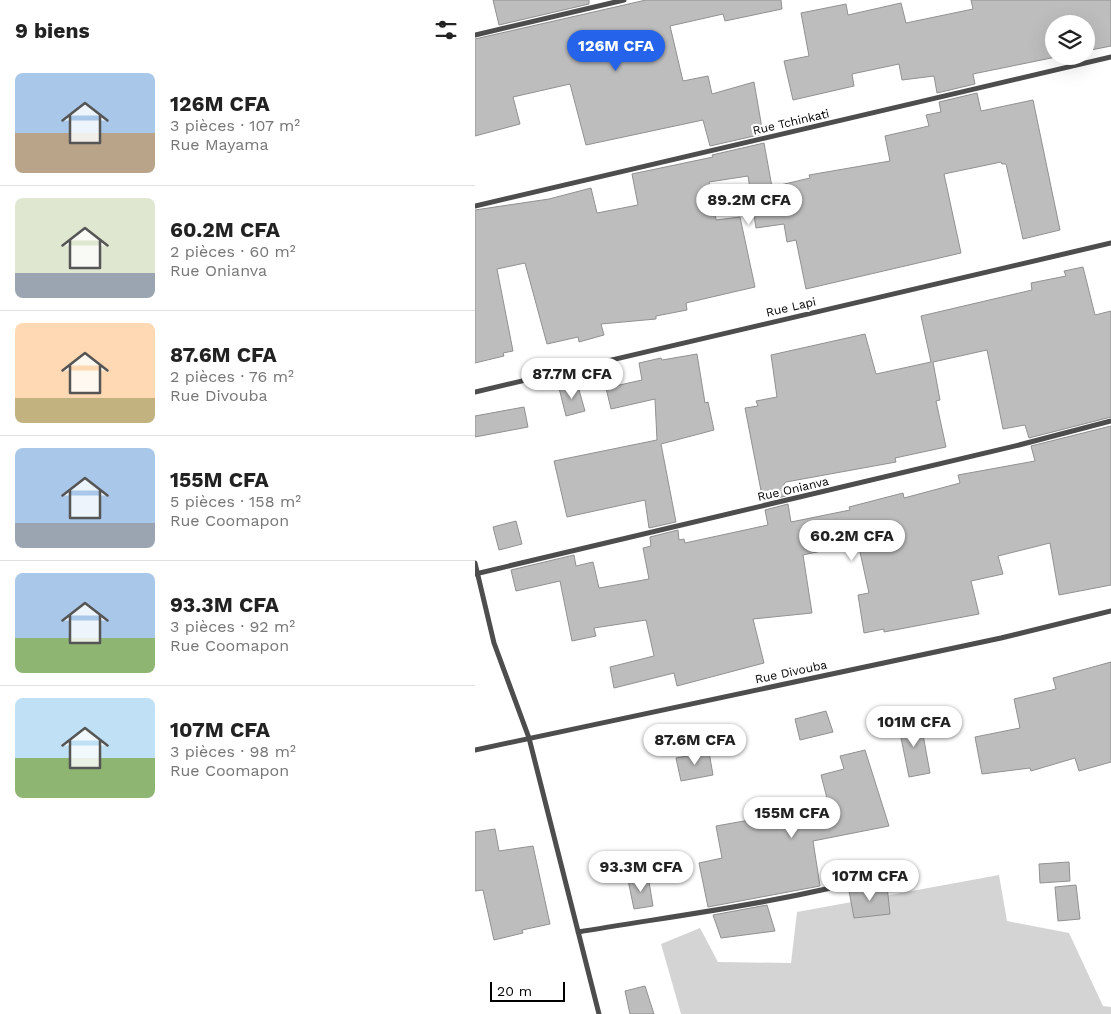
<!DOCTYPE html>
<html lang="fr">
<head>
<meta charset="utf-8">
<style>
  :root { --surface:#fff; --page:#f6f6f6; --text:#222; --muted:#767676; --line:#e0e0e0; --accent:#2563eb }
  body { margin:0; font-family:"Work Sans",sans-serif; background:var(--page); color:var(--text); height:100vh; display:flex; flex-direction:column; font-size:19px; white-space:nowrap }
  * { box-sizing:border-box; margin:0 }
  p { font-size:16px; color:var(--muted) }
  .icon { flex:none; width:28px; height:28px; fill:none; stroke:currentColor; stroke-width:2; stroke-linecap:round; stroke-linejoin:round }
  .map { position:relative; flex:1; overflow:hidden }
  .drawer { display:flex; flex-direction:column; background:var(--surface); width:475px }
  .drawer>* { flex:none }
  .controls { position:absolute; left:570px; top:15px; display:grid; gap:10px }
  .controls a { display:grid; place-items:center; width:50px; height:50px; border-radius:50%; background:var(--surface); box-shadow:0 5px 20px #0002; font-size:25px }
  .scale { position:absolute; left:15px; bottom:12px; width:75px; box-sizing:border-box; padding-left:5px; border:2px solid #000; border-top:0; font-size:14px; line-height:18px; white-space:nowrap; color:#000; -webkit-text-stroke:4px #fff; paint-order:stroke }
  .price { position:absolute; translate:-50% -42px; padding:0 11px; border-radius:18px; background:#fff; color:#222; font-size:16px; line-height:32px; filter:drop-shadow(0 1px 2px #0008) }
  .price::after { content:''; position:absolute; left:50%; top:30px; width:15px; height:11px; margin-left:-8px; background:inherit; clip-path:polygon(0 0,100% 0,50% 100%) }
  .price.on { background:var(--accent); color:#fff }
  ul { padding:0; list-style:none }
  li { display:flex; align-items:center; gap:15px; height:125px; padding:0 15px }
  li+li { border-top:1px solid var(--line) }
  li span { display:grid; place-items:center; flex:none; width:140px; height:100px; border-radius:8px; color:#555 }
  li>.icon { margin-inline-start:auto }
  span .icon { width:60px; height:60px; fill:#fffc; stroke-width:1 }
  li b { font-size:21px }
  h2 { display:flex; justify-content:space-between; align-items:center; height:60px; padding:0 15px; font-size:21px }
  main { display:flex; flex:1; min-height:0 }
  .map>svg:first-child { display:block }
</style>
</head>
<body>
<main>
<section class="drawer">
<h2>9 biens<svg class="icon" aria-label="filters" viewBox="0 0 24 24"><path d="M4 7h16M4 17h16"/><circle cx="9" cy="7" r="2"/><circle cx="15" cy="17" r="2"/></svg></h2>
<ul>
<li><span style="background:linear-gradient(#a9c7e8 60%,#b9a48a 0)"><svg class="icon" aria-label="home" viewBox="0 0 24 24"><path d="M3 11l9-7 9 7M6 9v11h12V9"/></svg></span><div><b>126M CFA</b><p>3 pièces · 107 m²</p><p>Rue Mayama</p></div></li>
<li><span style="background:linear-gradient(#dfe7d0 75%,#9aa5b1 0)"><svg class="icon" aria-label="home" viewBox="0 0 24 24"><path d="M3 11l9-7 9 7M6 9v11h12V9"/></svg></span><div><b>60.2M CFA</b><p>2 pièces · 60 m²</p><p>Rue Onianva</p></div></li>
<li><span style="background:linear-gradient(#ffd9b3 75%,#c2b280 0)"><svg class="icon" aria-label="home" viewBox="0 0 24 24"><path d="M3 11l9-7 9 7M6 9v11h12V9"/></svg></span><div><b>87.6M CFA</b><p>2 pièces · 76 m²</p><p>Rue Divouba</p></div></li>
<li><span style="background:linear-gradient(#a9c7e8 75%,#9aa5b1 0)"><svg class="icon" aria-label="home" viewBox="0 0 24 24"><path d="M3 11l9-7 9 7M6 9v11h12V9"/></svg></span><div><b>155M CFA</b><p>5 pièces · 158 m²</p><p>Rue Coomapon</p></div></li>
<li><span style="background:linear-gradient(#a9c7e8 65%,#8fb573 0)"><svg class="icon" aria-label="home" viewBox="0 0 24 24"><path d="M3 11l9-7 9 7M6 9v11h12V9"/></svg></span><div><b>93.3M CFA</b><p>3 pièces · 92 m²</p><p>Rue Coomapon</p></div></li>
<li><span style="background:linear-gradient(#bfe0f5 60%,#8fb573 0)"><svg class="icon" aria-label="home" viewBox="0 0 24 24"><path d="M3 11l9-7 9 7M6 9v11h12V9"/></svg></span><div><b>107M CFA</b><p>3 pièces · 98 m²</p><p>Rue Coomapon</p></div></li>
</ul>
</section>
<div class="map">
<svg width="636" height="1014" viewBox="0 0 636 1014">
  <rect width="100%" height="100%" fill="#fff"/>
  <path fill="#d4d4d4" d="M524 875 532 921 594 933 628 1006 636 1007V1014H206L186 944 225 928 243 962 316 963 322 912Z"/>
  <path fill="#bdbdbd" stroke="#919191" d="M18 0H114V4L24 25Z
    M171 0H306L307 9 250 21 248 14 195 26 208 81 233 76 237 94 279 82 288 134 235 146 228 120 111 145 95 84 38 97 45 124 0 136V39Z
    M496 0H636V46L611 51V24H579V56H586L498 74 500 84 462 93 459 76 427 80 424 64 377 74 379 86 318 100 309 61 334 56 326 13 371 4 373 15 426 3 431 23 498 9Z
    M502 93 506 111 558 100 585 230 548 239 531 164H527L526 162 469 174 486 253 331 289 321 240 312 242 309 224 281 228 273 176 234 182 241 220 265 217 280 287 211 303 212 310 181 316V319L126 324 129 335 104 342 103 337 72 344 50 263 22 269 38 351 28 353 29 356 0 363V210L74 199 116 188 122 213 163 205 157 174 238 157 237 155 289 143 297 187 335 178 334 175 415 161 410 136 454 126 451 115 466 112 464 102Z
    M608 267 620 315 636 311V417L554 438 550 425 528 429 512 350 458 362 465 400 461 401 471 447 420 458 421 462 311 482 309 484 311 496 288 501 270 408 283 406 281 401 302 397 296 355 390 334 401 374 456 362 446 316 557 290 556 283 591 276 589 271Z
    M222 354 230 403 233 402 239 430 186 444 201 522 174 528 170 500 92 517 79 461 182 440 180 399 136 409 131 388 167 380 164 363 186 358 187 360Z
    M102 383 110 411 91 416 84 388Z
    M49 407 53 427 0 437V416Z
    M636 426V585L584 595 575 543 523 556 528 574 496 581 504 614 409 632V629L389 633 383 595 394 593 383 543 328 555 337 613 278 619 289 663 202 686 199 673 139 688 135 667 179 656 171 620 119 628 121 636 97 641 85 581 41 591 36 570 99 555 101 566 118 562 124 588 174 579 168 548 176 546 175 537 203 530 204 540 209 539 210 543 293 525 290 510 313 504 316 522 375 510 374 507 428 493 429 498 485 483 483 475 560 461 556 446Z
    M41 521 47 544 24 550 18 527Z
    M636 662V762L604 771 600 758 556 771 555 768 507 774 500 737 545 728 539 699 581 689 578 678Z
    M351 711 358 732 325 740 320 719Z
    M445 718 455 773 434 777 423 723Z
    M390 750 414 826 338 841 345 886 233 907 224 863 247 858 241 826 354 806 346 775 369 769 365 756Z
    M234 752 238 775 206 781 201 758Z
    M20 829 24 851 58 846 75 924 47 930 48 933 19 940 8 890 0 891V832Z
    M594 862 595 881 565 883 564 864Z
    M173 876 178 906 159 909 153 880Z
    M601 885 605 919 583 921 580 887Z
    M412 886 415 914 379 918 374 891Z
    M292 905 300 931 246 938 238 915Z
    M170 986 179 1014H155L150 991Z"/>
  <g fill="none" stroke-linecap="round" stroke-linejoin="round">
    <path stroke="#4d4d4d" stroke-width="5" d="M0 35 149 0
      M0 206 636 57
      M0 392 636 243
      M0 563 19 643 54 738 124 1014
      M0 574 544 445 636 421
      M0 750 526 638 636 611
      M103 932C205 915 304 903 404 876"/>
  </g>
  <g text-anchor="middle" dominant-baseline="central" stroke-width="4.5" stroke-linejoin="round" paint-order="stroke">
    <g font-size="12" fill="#000" stroke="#fff">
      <text transform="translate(316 122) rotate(-13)">Rue Tchinkati</text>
      <text transform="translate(316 307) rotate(-13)">Rue Lapi</text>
      <text transform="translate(318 489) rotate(-13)">Rue Onianva</text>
      <text transform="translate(316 672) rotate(-12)">Rue Divouba</text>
    </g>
  </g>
</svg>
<div class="controls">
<a><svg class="icon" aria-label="layers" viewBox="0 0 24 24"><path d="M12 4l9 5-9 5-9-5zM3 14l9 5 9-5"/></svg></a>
</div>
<div class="scale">20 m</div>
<b class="price on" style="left:141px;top:72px">126M CFA</b>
<b class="price" style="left:274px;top:226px">89.2M CFA</b>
<b class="price" style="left:97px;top:400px">87.7M CFA</b>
<b class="price" style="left:377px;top:562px">60.2M CFA</b>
<b class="price" style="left:439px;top:748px">101M CFA</b>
<b class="price" style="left:220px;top:766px">87.6M CFA</b>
<b class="price" style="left:317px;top:839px">155M CFA</b>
<b class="price" style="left:166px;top:893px">93.3M CFA</b>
<b class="price" style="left:395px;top:902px">107M CFA</b>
</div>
</main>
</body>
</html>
